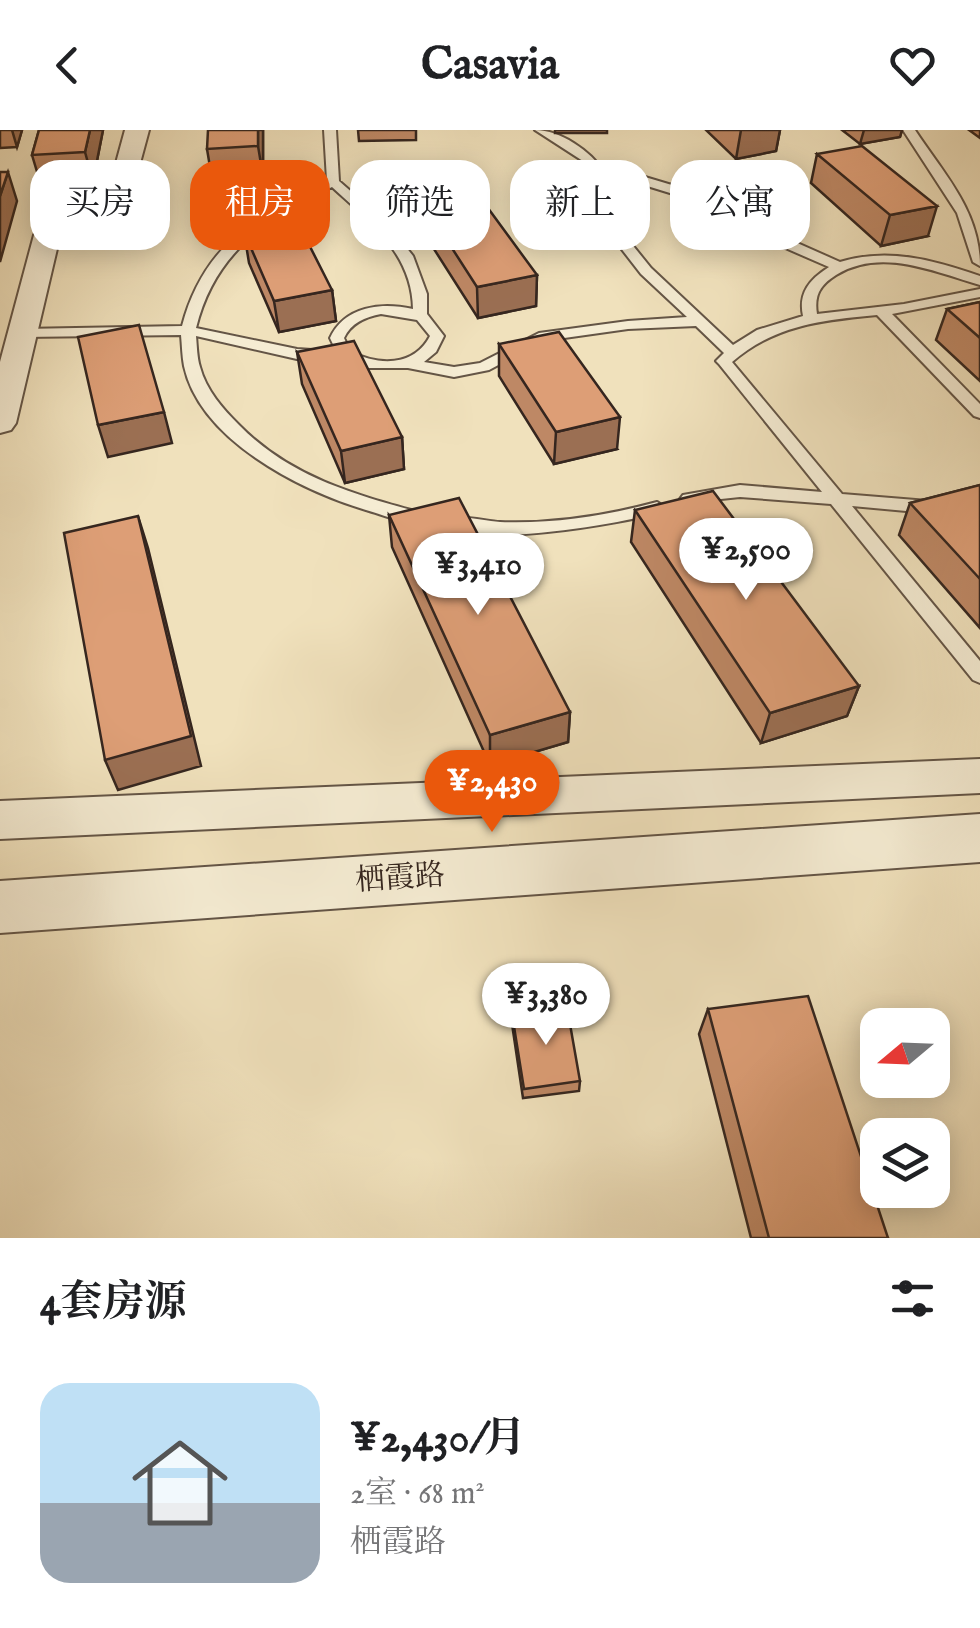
<!DOCTYPE html>
<html lang="zh">
<head>
<meta charset="utf-8">
<style>
  :root { --surface:#fff; --page:#f2f2f2; --text:#202124; --muted:#757577; --accent:#ea580c }
  body { margin:0; font-family:"IM FELL English","Noto Serif SC",serif; background:var(--page); color:var(--text); height:100vh; display:flex; flex-direction:column; font-size:38px; white-space:nowrap }
  * { box-sizing:border-box; margin:0 }
  p { font-size:32px; color:var(--muted) }
  .icon { flex:none; width:55px; height:55px; fill:none; stroke:currentColor; stroke-width:2; stroke-linecap:round; stroke-linejoin:round }
  .map { position:relative; height:1108px; overflow:hidden }
  .side { display:flex; flex-direction:column; background:var(--surface); flex:1 }
  .side>* { flex:none }
  .top-card { position:absolute; left:30px; top:30px; width:920px; height:90px; display:flex; gap:20px }
  .needle { width:65px; rotate:251deg }
  .fabs { position:absolute; left:860px; top:878px; display:grid; gap:20px }
  .fabs a { display:grid; place-items:center; width:90px; height:90px; border-radius:20px; background:var(--surface); box-shadow:0 5px 25px #0003; font-size:50px }
  .price { position:absolute; translate:-50% -85px; padding:0 22px; border-radius:35px; background:#fff; color:#222; font-size:32px; line-height:65px; filter:drop-shadow(0 2px 5px #0008) }
  .price::after { content:''; position:absolute; left:50%; top:60px; width:30px; height:22px; margin-left:-15px; background:inherit; clip-path:polygon(0 0,100% 0,50% 100%) }
  .price.current { background:var(--accent); color:#fff }
  ul { padding:0; list-style:none }
  li { display:flex; align-items:center; gap:30px; height:250px; padding:0 40px }
  li span { display:grid; place-items:center; flex:none; width:280px; height:200px; border-radius:30px; color:#555 }
  li>.icon { margin-inline-start:auto }
  span .icon { width:120px; height:120px; fill:#fffc; stroke-width:1 }
  li b { font-size:42px }
  h2 { display:flex; justify-content:space-between; align-items:center; height:120px; padding:0 40px; font-size:42px }
  .pill { padding:0 35px; border-radius:30px; background:var(--surface); box-shadow:0 5px 25px #0003; font-size:35px; line-height:90px }
  .pill.current { background:var(--accent); color:#fff }
  header { display:flex; justify-content:space-between; align-items:center; height:130px; padding:0 40px; background:var(--surface); font-size:45px; font-weight:700 }
  .map>svg:first-child { display:block }
</style>
</head>
<body>
<header><svg class="icon" aria-label="back" viewBox="0 0 24 24"><path d="M15 5l-7 7 7 7"/></svg>Casavia<svg class="icon" aria-label="heart" viewBox="0 0 24 24"><path d="M12 20l-8-8c-3-5 5-10 8-4 3-6 11-1 8 4z"/></svg></header>
<div class="map">
<svg width="980" height="1108" viewBox="0 0 980 1108">
  <rect width="100%" height="100%" fill="#f0e1bc"/>
  <filter id="stains"><feTurbulence type="fractalNoise" baseFrequency=".002" numOctaves="4"/><feColorMatrix values="0 0 0 0 .2 0 0 0 0 .09 0 0 0 0 .02 0 0 0 .5 -.17"/></filter>
  <radialGradient id="worn" r=".72"><stop offset=".6" stop-color="#630" stop-opacity="0"/><stop offset="1" stop-color="#630" stop-opacity=".3"/></radialGradient>
  <g fill="none" stroke-linecap="round" stroke-linejoin="round">
    <g stroke="#645546" stroke-width="4">
      <path id="service" d="M324 0H336L339 51 386 92 413 126 427 164V184L444 206 436 222 424 232 454 237 480 233 539 203 628 191 687 187 641 144 596 86 594 45 586 33 535 0C560 0 591 21 604 42L645 47 732 73 777 104 840 132C888 117 934 130 980 146V155C935 142 881 117 836 145 820 155 814 165 817 184L904 174 980 159V167L892 184 980 274V288L974 286 877 185C824 190 774 195 732 232L842 364 928 371 980 369V381L928 383 852 376 980 531V553L973 550 831 374 740 367 683 373 680 369 683 365 740 355 822 362 719 234 716 231 724 223 696 196 628 199 543 211 489 240 454 247 408 238H368L339 227 330 208C345 176 381 172 413 179 412 123 370 92 332 57 265 90 215 122 196 198L297 219 327 221V227L297 229 196 206C197 216 197 228 200 237 206 260 223 279 239 295 291 348 356 365 426 384L429 388 426 392C408 396 384 385 366 380 300 360 200 310 184 236 182 226 182 215 181 205L23 207 16 203 23 199 182 196C203 116 256 84 327 50ZM607 50 644 55 722 79 767 110 829 137C810 149 798 163 803 186L757 200 733 215 651 138 609 86ZM381 184 417 190 430 206C414 237 378 236 350 221L344 208C351 193 365 187 381 184Z
        M903 0H915C944 44 980 81 980 136L973 132 957 83Z
        M657 372 666 378 663 382C622 393 470 421 439 393 452 382 483 391 500 392 553 394 605 386 657 372Z"/>
    </g>
    <g stroke="#645546" stroke-width="4">
      <path id="minor" d="M125 0H149L136 48 73 90 60 106 16 293 11 300 0 303V232L34 105 55 78 113 44Z
        M980 629V663L0 709V671Z"/>
    </g>
    <g stroke="#645546" stroke-width="4">
      <path id="tertiary" d="M980 684V732L0 803V751Z"/>
    </g>
    <use href="#service" fill="#f5ecd3" fill-rule="evenodd"/>
    <use href="#minor" fill="#f5ecd3" fill-rule="evenodd"/>
    <use href="#tertiary" fill="#f5ecd3" fill-rule="evenodd"/>
  </g>
  <path fill="#be8865" stroke="#35261f" stroke-width="2.5" d="M0 0H22L17 17 0 18Z
    M39 0H103L93 51 41 55 32 25Z
    M263 0V46L212 49 207 19Z
    M358 0H416V10L359 11Z
    M555 0H607V3H555Z
    M706 0H780L776 21 736 29Z
    M842 0H902L900 7 860 14Z
    M969 0H980V8Z
    M817 24 928 106 881 116 811 53Z
    M410 53 537 145 536 176 478 188 411 83Z
    M244 102 332 160 336 191 279 202 249 133Z
    M980 172V251L936 210 947 179Z
    M499 214 617 319 554 334 499 246Z
    M297 222 402 307 404 339 345 353 302 254Z
    M980 355V498L899 405 910 373Z
    M635 380 859 556 847 586 761 613 631 412Z
    M389 385 570 582 568 612 490 635 392 417Z
    M708 879 888 1108H751L699 904Z
    M512 884 580 951 579 961 523 968 512 894Z"/>
  <path fill="#9b6f53" stroke="#35261f" stroke-width="2.5" d="M12 0H22L17 17Z
    M90 0H103L93 51 85 22Z
    M258 0H263V46L258 16Z
    M741 0H780L776 21 736 29Z
    M864 0H902L900 7 860 14Z
    M8 42 17 71 0 132V66Z
    M937 76 928 106 881 116 890 85Z
    M537 145 536 176 478 188 477 157Z
    M332 160 336 191 279 202 274 171Z
    M164 282 172 313 108 327 98 295Z
    M620 287 617 319 554 334 556 302Z
    M402 307 404 339 345 353 341 321Z
    M138 386 148 418 201 636 118 660 105 630Z
    M859 556 847 586 761 613 770 583Z
    M570 582 568 612 490 635V605Z"/>
  <path fill="#dd9e76" stroke="#35261f" stroke-width="2.5" d="M39 0H90L85 22 32 25Z
    M208 0H258V16L207 19Z
    M862 16 937 76 890 85 817 24Z
    M0 42H8L0 66Z
    M463 44 537 145 477 157 410 53Z
    M298 93 332 160 274 171 244 102Z
    M980 172V208L947 179Z
    M139 195 164 282 98 295 78 207Z
    M559 202 620 287 556 302 499 214Z
    M354 211 402 307 341 321 297 222Z
    M980 355V449L910 373Z
    M713 361 859 556 770 583 635 380Z
    M459 368 570 582 490 605 389 385Z
    M138 386 191 606 105 630 64 403Z
    M808 866 888 1108H769L708 879Z
    M567 877 580 951 524 959 512 884Z"/>
  <g text-anchor="middle" dominant-baseline="central" stroke-width="8" stroke-linejoin="round" paint-order="stroke">
    <g font-size="30" fill="#35261f" stroke="#f5ecd3">
      <text transform="translate(400 749) rotate(-4)">栖霞路</text>
    </g>
  </g>
  <rect width="100%" height="100%" filter="url(#stains)"/>
  <rect width="100%" height="100%" fill="url(#worn)"/>
</svg>
<div class="fabs">
<a><svg class="needle" viewBox="-14 -14 28 28"><path d="M0-13l5 13h-10z" fill="#e53935"/><path d="M0 13l5-13h-10z" fill="#757577"/></svg></a>
<a><svg class="icon" aria-label="layers" viewBox="0 0 24 24"><path d="M12 4l9 5-9 5-9-5zM3 14l9 5 9-5"/></svg></a>
</div>
<b class="price" style="left:746px;top:473px">¥2,500</b>
<b class="price" style="left:478px;top:488px">¥3,410</b>
<b class="price current" style="left:492px;top:705px">¥2,430</b>
<b class="price" style="left:546px;top:918px">¥3,380</b>
<div class="top-card">
<a class="pill">买房</a>
<a class="pill current">租房</a>
<a class="pill">筛选</a>
<a class="pill">新上</a>
<a class="pill">公寓</a>
</div>
</div>
<section class="side">
<h2>4套房源<svg class="icon" aria-label="filters" viewBox="0 0 24 24"><path d="M4 7h16M4 17h16"/><circle cx="9" cy="7" r="2"/><circle cx="15" cy="17" r="2"/></svg></h2>
<ul>
<li><span style="background:linear-gradient(#bfe0f5 60%,#9aa5b1 0)"><svg class="icon" aria-label="home" viewBox="0 0 24 24"><path d="M3 11l9-7 9 7M6 9v11h12V9"/></svg></span><div><b>¥2,430/月</b><p>2室 · 68 m²</p><p>栖霞路</p></div></li>
</ul>
</section>
</body>
</html>
